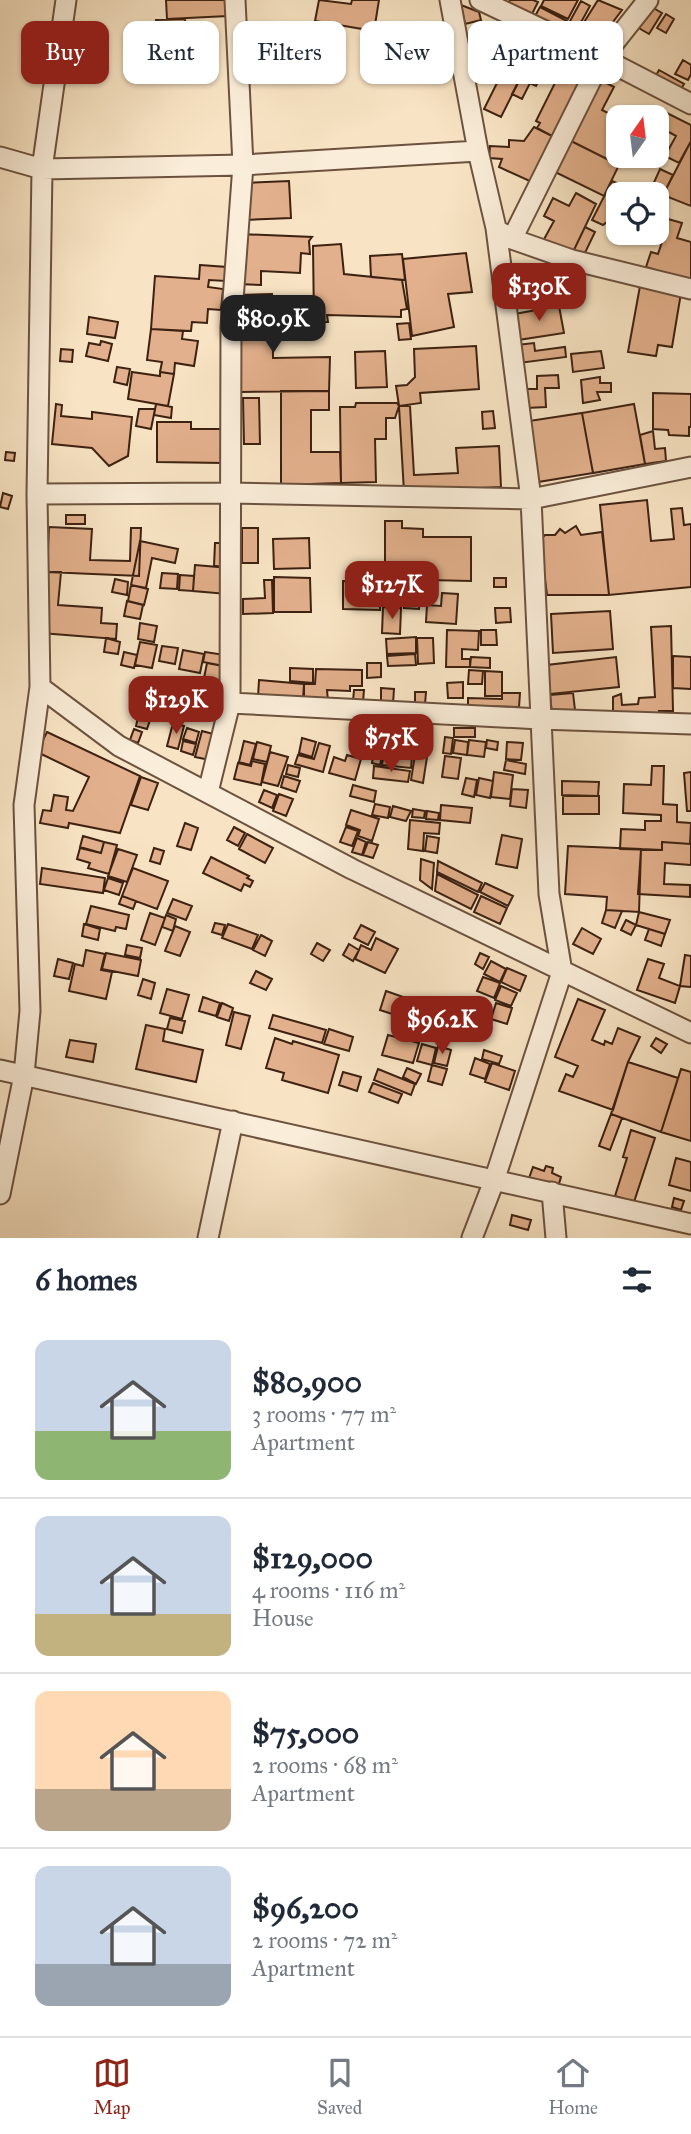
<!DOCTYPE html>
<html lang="en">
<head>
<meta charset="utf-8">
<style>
  :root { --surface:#fff; --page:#f6f6f7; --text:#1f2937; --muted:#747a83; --line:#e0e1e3; --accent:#8f2418 }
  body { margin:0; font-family:"IM FELL Great Primer",serif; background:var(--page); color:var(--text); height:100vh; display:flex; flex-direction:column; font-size:26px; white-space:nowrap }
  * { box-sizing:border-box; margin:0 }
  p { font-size:23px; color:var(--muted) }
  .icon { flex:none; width:38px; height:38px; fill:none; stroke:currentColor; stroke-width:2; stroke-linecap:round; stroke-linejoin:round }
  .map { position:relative; height:1238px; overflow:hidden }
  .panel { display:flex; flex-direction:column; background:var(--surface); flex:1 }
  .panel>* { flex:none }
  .banner { position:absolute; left:21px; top:21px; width:649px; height:63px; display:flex; gap:14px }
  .needle { width:46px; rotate:14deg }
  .fabs { position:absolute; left:606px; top:105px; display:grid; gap:14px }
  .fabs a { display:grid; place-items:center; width:63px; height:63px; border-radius:14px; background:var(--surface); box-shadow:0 2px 5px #0004; font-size:35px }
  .price { position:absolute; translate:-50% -60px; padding:0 16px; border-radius:14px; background:var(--accent); color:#fff; font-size:23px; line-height:46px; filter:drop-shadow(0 2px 4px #0008) }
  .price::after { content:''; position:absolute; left:50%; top:42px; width:21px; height:16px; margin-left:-10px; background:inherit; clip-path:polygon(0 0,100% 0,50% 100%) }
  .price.on { background:#222; color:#fff }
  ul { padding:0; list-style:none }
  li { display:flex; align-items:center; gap:21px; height:175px; padding:0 35px }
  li+li { border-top:2px solid var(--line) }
  li span { display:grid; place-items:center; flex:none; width:196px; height:140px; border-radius:14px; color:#555 }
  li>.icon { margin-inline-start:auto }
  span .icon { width:84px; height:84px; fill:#fffc; stroke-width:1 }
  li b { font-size:30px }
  h2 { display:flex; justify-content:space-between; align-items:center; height:84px; padding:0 35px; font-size:30px }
  .chip { padding:0 24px; border-radius:14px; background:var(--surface); box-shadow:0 2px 5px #0004; font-size:24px; line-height:63px }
  .chip.on { background:var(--accent); color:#fff }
  .menu { display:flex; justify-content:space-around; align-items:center; height:98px; border-top:2px solid var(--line); background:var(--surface); font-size:19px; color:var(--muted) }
  .menu a { display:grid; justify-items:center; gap:4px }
  .menu .on { color:var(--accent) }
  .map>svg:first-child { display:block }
</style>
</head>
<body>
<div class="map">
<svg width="691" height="1238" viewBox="0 0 691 1238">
  <rect width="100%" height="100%" fill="#f8e4c4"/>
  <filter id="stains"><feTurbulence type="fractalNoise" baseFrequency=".00286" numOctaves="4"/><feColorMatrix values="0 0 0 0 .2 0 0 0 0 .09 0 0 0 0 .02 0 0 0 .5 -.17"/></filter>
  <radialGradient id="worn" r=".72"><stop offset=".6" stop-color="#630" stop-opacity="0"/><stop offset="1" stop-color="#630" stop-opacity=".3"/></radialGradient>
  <path fill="#e2b08c" stroke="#3d2111" stroke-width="2" d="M166 0H228V16L167 19Z
    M319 0 351 4 352 0H379L374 31 315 21Z
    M510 0H533L538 2 531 16 508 4Z
    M544 0H578L568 19 541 6Z
    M598 0 622 10 600 39 581 27Z
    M581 1 590 6 579 26 570 21Z
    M461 5 479 12 481 20 465 24Z
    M650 6 662 13 649 34 637 27Z
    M540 7 567 21 562 31 535 16Z
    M666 14 674 19 666 33 657 28Z
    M185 19 186 34 157 35 156 20Z
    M571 24 598 40 593 48 565 33Z
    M522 33 539 41 501 117 484 109Z
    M539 41 588 66 552 136 537 128 540 123 536 121 558 77 544 70 536 86 530 83 522 99 512 94Z
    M274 44 291 46 289 63 272 62Z
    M159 53 171 54 170 78H158Z
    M683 60 691 65V74L688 80 675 74Z
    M659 70 684 84 679 93 654 79Z
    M597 78 614 87 602 110 618 118V156H624L619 165 567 139Z
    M659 109 691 125V141L679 163 665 156 676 136 656 125V117H654Z
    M534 127 552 136 534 183 499 167 502 159 489 158 490 146 509 147V140L524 141Z
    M567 139 619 165 604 196 551 170Z
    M691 141V206L663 195Z
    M660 169 673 175 663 195 651 189Z
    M289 181 291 218 245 220 243 183Z
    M612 181 642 194H618V231L609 227 611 224 607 222 603 225 592 220Z
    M645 187 663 195 656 210V194H642Z
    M576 193 596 204 572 254 543 241 554 221 544 216 553 198 569 206Z
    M661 217 682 223 677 238 691 242V281L646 267 651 252 658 254 665 233 657 231Z
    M585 227 595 232 582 259 572 254Z
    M240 234 312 237 309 241 310 254 301 253 300 273 261 271V285L238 284Z
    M341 244 344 274 402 280 407 309 401 310V317L327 315 328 322H314L313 246Z
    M466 253 472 292 448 294 454 327 412 336 403 259Z
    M402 254 405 280 371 277 370 256Z
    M200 265 227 267 226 281 209 280 208 287 223 289 221 310 208 309 207 323 192 322 191 331 151 329 155 276 199 279Z
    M558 266 569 269 566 281 555 279Z
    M640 286 681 293 672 347 658 345 656 356 628 352Z
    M272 294 273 358 330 357 329 391 241 392 239 295Z
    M559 306 564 333 518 340 514 314Z
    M89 317 118 322 115 338 87 334Z
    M409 323 411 339 399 340 397 324Z
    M151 329 183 331 182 339 198 341 194 366 175 363 174 374 160 372 162 362 147 360Z
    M101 341 112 344 108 361 86 356 89 343 100 345Z
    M534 343 535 351 565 347 566 357 519 363 517 345Z
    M476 346 479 389 420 393 421 403 399 406 396 386 407 385 415 377 414 349Z
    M61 349 73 350 72 362 60 361Z
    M385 351 387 387 356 388 355 352Z
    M601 351 604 368 573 372 571 354Z
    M117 367 130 369 127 385 114 382Z
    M132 372 160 376V372L174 374 168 406 128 399Z
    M558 375 559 388H545L546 407 526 408V389H537V376Z
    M600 377V383H611V392H597L600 400 583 403 581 380Z
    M281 391H329V410H311V452H340L341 483 281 485Z
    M653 393 691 394V427H689V436L669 435 668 430 653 429Z
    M243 398H259L260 444H244Z
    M356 403H397L399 406 395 418H386V439H375L376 482 341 483 340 407H355Z
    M56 404 62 405 61 416 92 419V412L132 417 128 456 109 466 92 448 52 444Z
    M156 404 172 407 171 418 154 415Z
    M634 404 645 464 593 473 582 413Z
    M399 406H410L414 475 458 473 456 448 499 446 501 487 404 492Z
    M139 409H155L151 429 136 426Z
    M493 411 495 428 483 429 482 412Z
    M582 413 593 473 538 482 529 421Z
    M157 422H191V429H223V463L157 462Z
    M653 431 655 449 665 448 666 461 645 464 640 435Z
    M6 452 15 453 14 461 5 460Z
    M3 493 12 496 8 509 0 507Z
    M647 500 651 541 674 539 671 509 682 508 684 525 691 524V587L609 595 600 505Z
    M66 515H85V524H66Z
    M385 521H402V528L423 529V537H471V581L385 579Z
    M576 526 581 535 602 532 609 595H547L540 540 545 535H555L560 529 565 533Z
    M49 527 92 529 90 560 130 561 131 528H141L139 576 47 572Z
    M242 528H258V563H242Z
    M309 538 310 568 274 569 273 539Z
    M140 541 178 549 175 563 152 558 146 588 131 585Z
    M215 543H222L228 567 214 566Z
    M195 565 229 568 227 594 193 591Z
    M47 572H61L58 605 102 608 101 623 117 624 116 639 41 633Z
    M162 573 178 574 177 589 160 588Z
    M180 575 194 576 193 591 179 590Z
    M274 577 310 578 311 612H274Z
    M494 578H506V587H494Z
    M115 579 128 582 127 595 112 592Z
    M264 580H272L273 613 243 614V599L265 598Z
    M343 581 380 582V610L343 609Z
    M131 585 148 589 144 605 128 601Z
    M405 593H419V609L404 608Z
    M442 593 458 594 456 624 426 622 427 605 441 606Z
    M127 601 143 605 140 619 124 616Z
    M383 607 401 608 400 634 382 633Z
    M495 608H510L511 622 496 623Z
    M610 611 613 649 553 653 551 614Z
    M140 623 157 626 154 642 138 639Z
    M671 626 673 711H659L660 717 613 716V697L621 694 622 705 638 704 639 698 655 697 651 627Z
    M447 630 479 631 478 650 462 649V659H470V667H446Z
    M481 630H496L497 645H481Z
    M416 637V653L387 654 386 639Z
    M106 638 120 642 118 654 104 652Z
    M417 638H433L434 663 418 664Z
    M140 642 157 645 152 668 135 665Z
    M162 646 178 648 175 664 159 661Z
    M183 650 204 654 200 673 179 669Z
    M124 652 137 655 134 668 121 665Z
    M205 652 225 655 224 666 203 662Z
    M415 654 416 665 388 666 387 656Z
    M673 656 691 657V689L673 688Z
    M471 657 490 658V668L470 667Z
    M616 657 619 687 550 694 547 665Z
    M207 663 223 666 221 681 204 678Z
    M367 663H381V677L367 678Z
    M290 668 313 669V683L290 681Z
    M316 669 362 670V686H350V691L327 690 328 701 304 700V684H315Z
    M469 670 483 671 482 684H468Z
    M485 671 502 672V696H485Z
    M204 680 222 683 218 703 201 700Z
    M259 680 304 684 303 700 258 697Z
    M463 682V698H448L447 683Z
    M381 688 394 689 393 704 381 703Z
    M354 690H364L363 702 353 701Z
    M415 692H426L425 704 415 703Z
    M502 693H520L519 707 468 706V698L502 699Z
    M573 693 575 710 552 713 550 695Z
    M152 701 164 704 161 716 148 713Z
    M166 704 183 708 180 722 163 718Z
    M139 713 151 717 147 729 136 726Z
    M173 723 184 726 178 749 167 746Z
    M187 728 199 732 196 743 183 739Z
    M454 728H475V737H454Z
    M134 729 142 732 138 743 130 740Z
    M202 731 217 735 210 760 195 757Z
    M47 732 140 776 120 833 69 823 68 828 40 823 43 810 51 811 54 795 68 797 66 810 73 811 89 777 37 752Z
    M406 734 415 736 414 749 404 747Z
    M445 737 453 738 451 754 443 753Z
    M302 738 316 742 312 757 299 753Z
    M455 740 468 742 467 755 453 753Z
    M469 740 486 742 484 757 467 755Z
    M487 740 498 742 497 750 486 748Z
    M183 741 196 744 193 755 181 751Z
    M244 741 256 744 250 765 239 762Z
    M257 742 271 746 267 762 253 759Z
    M507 742 523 743 521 760 506 759Z
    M319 743 330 746 323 772 295 764 298 755 314 759Z
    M374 750 383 752 380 765 372 763Z
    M270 752 288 757 278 786 262 782Z
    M384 753 412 756 411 768 382 765Z
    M347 755 361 759 355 780 329 773 334 757 345 761Z
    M415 755 427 757 423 783 411 780Z
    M445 756 461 758 458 779 442 777Z
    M506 760 526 764 525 774 504 770Z
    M252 761 265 764 261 785 234 779 238 763 251 766Z
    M288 765 300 768 298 777 286 774Z
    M374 766 410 771 408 782 373 778Z
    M652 766H664L663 804 677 805V822L691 823 690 844 662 842V850L620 849 621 829 645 830V821H661V815L623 813 624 784 651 785Z
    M494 772 513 775 510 799 491 797Z
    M691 772V811H687L684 773Z
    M284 776 300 781 296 792 281 787Z
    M141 777 158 783 148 810 131 805Z
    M466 778 477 780 474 797 462 794Z
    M479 778 493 781 490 798 476 795Z
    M562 781 599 782 598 796 562 795Z
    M353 785 376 791 374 802 350 796Z
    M512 789 528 790 526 808 510 806Z
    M264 790 277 795 272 808 259 802Z
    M279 794 293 799 286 816 273 811Z
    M563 796H599V814H563Z
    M375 804 390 807 388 818 372 815Z
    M441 805 472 808 470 823 440 820Z
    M393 806 411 811 406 821 390 817Z
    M413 809 425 811 424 818 412 817Z
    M351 810 379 819 372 841 358 836 360 830 346 825Z
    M427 811 439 813 438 820 426 819Z
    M410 820 440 823 439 834 424 833 423 851 408 849Z
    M185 823 198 828 191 850 177 846Z
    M234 827 245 833 238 846 227 840Z
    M346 827 358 831 352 846 340 842Z
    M247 834 273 848 265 863 239 849Z
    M502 835 522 839 517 868 496 864Z
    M83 836 104 842 101 853 80 847Z
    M427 836 439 838 437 853 425 851Z
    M357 838 366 842 362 855 352 852Z
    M104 842 117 845 109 874 88 868 90 863 77 859 80 848 101 853Z
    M368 842 378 845 373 858 363 855Z
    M662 842 691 844V865L665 863 664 884 690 885V897L638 894 641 849 662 850Z
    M568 846 641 849 639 912 606 910 607 897 565 894Z
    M154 848 164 851 160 864 150 861Z
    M118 849 137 855 127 882 108 876Z
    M211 857 249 876 247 878 253 881 250 887 244 884 241 891 203 873Z
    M421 859 434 863 432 889 420 880Z
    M438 861 482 883 478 892 437 872Z
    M42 868 105 878 103 893 40 884Z
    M133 868 168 881 157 909 122 896Z
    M437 874 478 895 471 909 435 891Z
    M108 878 123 883 119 895 104 890Z
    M485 883 513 896 508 906 480 892Z
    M122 896 136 901 133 909 119 904Z
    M481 896 507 908 500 924 474 912Z
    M173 899 192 906 186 920 167 913Z
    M91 906 129 915 126 929 116 927 115 931 86 924Z
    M606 910 622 911 615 928 602 923Z
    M639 912 670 920 665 934 636 925Z
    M150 913 165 918 155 945 141 940Z
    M166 915 176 919 173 931 162 927Z
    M626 920 636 925 631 935 621 930Z
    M215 923 225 925 222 935 212 932Z
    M84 924 100 929 98 940 82 936Z
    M228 924 258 935 252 949 222 938Z
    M361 925 375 932 368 945 354 938Z
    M175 926 190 932 180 956 165 951Z
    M582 928 601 939 593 954 573 944Z
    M649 929 665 934 661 946 645 940Z
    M261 935 272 941 265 956 253 950Z
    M376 938 398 949 385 973 355 959 361 945 371 950Z
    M317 943 330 950 323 961 311 954Z
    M349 944 359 950 353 961 343 955Z
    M127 945 142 948 140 958 125 955Z
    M86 950 105 954 101 970 112 972 106 999 69 991 75 964 83 966Z
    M106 953 141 960 138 976 102 969Z
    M480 953 489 957 483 969 475 964Z
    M685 955 691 956V987L680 986Z
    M58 959 73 963 69 979 54 976Z
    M648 959 664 964 659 978 680 986 675 1003 637 990Z
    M491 961 506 969 500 982 484 974Z
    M507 968 526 976 520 991 501 982Z
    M256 971 272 979 266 990 250 983Z
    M483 977 500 983 494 998 477 991Z
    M143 979 155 983 151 999 138 995Z
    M501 986 517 993 511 1006 495 1000Z
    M167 989 189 995 182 1019 160 1013Z
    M386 991 432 1007 426 1025 380 1010Z
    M203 997 220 1003 216 1016 199 1011Z
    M578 999 605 1010 592 1040 604 1045 605 1041 612 1044 618 1028 640 1037 628 1062 613 1110 559 1091 566 1074 573 1077 578 1066 555 1057Z
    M222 1003 233 1008 229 1021 217 1017Z
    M496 1003 512 1008 507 1024 491 1019Z
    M234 1012 250 1016 241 1049 226 1045Z
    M273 1015 326 1030 322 1043 269 1028Z
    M170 1018 185 1021 182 1033 167 1029Z
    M146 1025 165 1029 163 1041 203 1050 196 1082 136 1069Z
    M329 1029 353 1037 349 1051 324 1044Z
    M388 1035 419 1043 413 1063 382 1055Z
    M275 1038 292 1044 293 1041 339 1055 328 1093 282 1080 284 1073 266 1068Z
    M656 1038 667 1044 661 1053 651 1046Z
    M70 1040 96 1044 93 1062 66 1057Z
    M422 1044 436 1048 432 1065 417 1061Z
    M438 1046 451 1050 447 1066 434 1063Z
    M484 1050 502 1056 499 1064 482 1059Z
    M475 1058 490 1064 485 1079 470 1074Z
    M628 1062 678 1078 661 1132 611 1114Z
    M492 1063 515 1071 509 1090 485 1082Z
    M432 1065 447 1069 442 1085 428 1081Z
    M407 1068 421 1074 416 1084 403 1077Z
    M378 1069 415 1084 411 1095 374 1080Z
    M681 1069 691 1072V1141L661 1132Z
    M343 1072 361 1077 357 1091 339 1085Z
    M373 1083 402 1094 398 1103 369 1092Z
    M611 1114 622 1118 610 1150 599 1146Z
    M631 1130 655 1138 634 1202 615 1196 627 1158 623 1157Z
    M676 1158 691 1162V1191L669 1185Z
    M546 1166 553 1168 552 1173 561 1177 558 1187 529 1178 533 1167 544 1171Z
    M674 1198 684 1201 681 1210 672 1207Z
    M512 1215 531 1220 528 1230 510 1225Z"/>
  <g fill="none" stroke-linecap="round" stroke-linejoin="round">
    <g stroke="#6c523e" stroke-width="23">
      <path id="minor" d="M450 0 478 151 496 228 531 499 549 894 562 972 494 1181 472 1238
        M480 0 602 58 691 104
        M0 157 42 169 243 165 478 151
        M502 233 512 239 572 260 691 289
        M512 239 602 58 648 0
        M37 494 229 493 531 499 691 467
        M40 687 119 746 352 869 691 1033
        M230 703 540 719 691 724
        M208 792 230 703 231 327 243 165 235 0
        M0 1070 691 1224
        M552 1192 556 1238
        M0 1194 24 1075 30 1011 24 805 40 687 37 494 42 169 66 0
        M208 1238 233 1121"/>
    </g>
    <use href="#minor" stroke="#faedd9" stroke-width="19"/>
  </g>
  <rect width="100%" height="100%" filter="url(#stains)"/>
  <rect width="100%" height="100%" fill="url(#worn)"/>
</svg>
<div class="fabs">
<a><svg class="needle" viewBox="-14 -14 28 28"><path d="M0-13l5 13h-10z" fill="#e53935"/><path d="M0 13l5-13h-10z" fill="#747a83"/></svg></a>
<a><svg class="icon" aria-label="locate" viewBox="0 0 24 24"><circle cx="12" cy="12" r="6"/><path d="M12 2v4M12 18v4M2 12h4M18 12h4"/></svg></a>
</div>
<b class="price" style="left:539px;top:323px">$130K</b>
<b class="price on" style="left:273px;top:355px">$80.9K</b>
<b class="price" style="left:392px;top:621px">$127K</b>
<b class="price" style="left:176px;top:736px">$129K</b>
<b class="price" style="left:391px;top:774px">$75K</b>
<b class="price" style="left:442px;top:1056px">$96.2K</b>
<div class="banner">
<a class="chip on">Buy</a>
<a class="chip">Rent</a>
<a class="chip">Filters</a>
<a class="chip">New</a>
<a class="chip">Apartment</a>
</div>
</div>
<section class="panel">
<h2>6 homes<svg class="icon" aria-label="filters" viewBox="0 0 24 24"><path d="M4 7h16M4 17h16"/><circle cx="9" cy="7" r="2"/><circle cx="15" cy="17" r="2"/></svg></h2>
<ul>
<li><span style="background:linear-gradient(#c9d6e8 65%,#8fb573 0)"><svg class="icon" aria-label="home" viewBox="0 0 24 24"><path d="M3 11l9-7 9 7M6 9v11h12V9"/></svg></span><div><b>$80,900</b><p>3 rooms · 77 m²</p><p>Apartment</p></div></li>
<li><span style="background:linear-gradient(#c9d6e8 70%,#c2b280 0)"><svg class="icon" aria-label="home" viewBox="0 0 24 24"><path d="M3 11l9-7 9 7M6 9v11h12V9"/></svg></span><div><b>$129,000</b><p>4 rooms · 116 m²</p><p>House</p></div></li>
<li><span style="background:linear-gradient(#ffd9b3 70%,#b9a48a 0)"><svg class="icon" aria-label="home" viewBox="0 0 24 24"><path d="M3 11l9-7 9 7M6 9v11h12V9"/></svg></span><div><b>$75,000</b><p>2 rooms · 68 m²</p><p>Apartment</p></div></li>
<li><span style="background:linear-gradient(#c9d6e8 70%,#9aa5b1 0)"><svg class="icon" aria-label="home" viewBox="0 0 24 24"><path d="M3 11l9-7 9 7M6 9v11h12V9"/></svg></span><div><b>$96,200</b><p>2 rooms · 72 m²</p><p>Apartment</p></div></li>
</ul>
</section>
<nav class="menu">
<a class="on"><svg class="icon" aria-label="map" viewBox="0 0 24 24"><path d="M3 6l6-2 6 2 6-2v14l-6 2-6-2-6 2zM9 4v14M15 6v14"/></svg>Map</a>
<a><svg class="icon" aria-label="saved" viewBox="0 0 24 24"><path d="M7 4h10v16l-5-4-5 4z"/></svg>Saved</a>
<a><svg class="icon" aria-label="home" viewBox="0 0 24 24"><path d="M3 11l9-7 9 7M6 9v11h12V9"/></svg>Home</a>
</nav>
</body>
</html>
